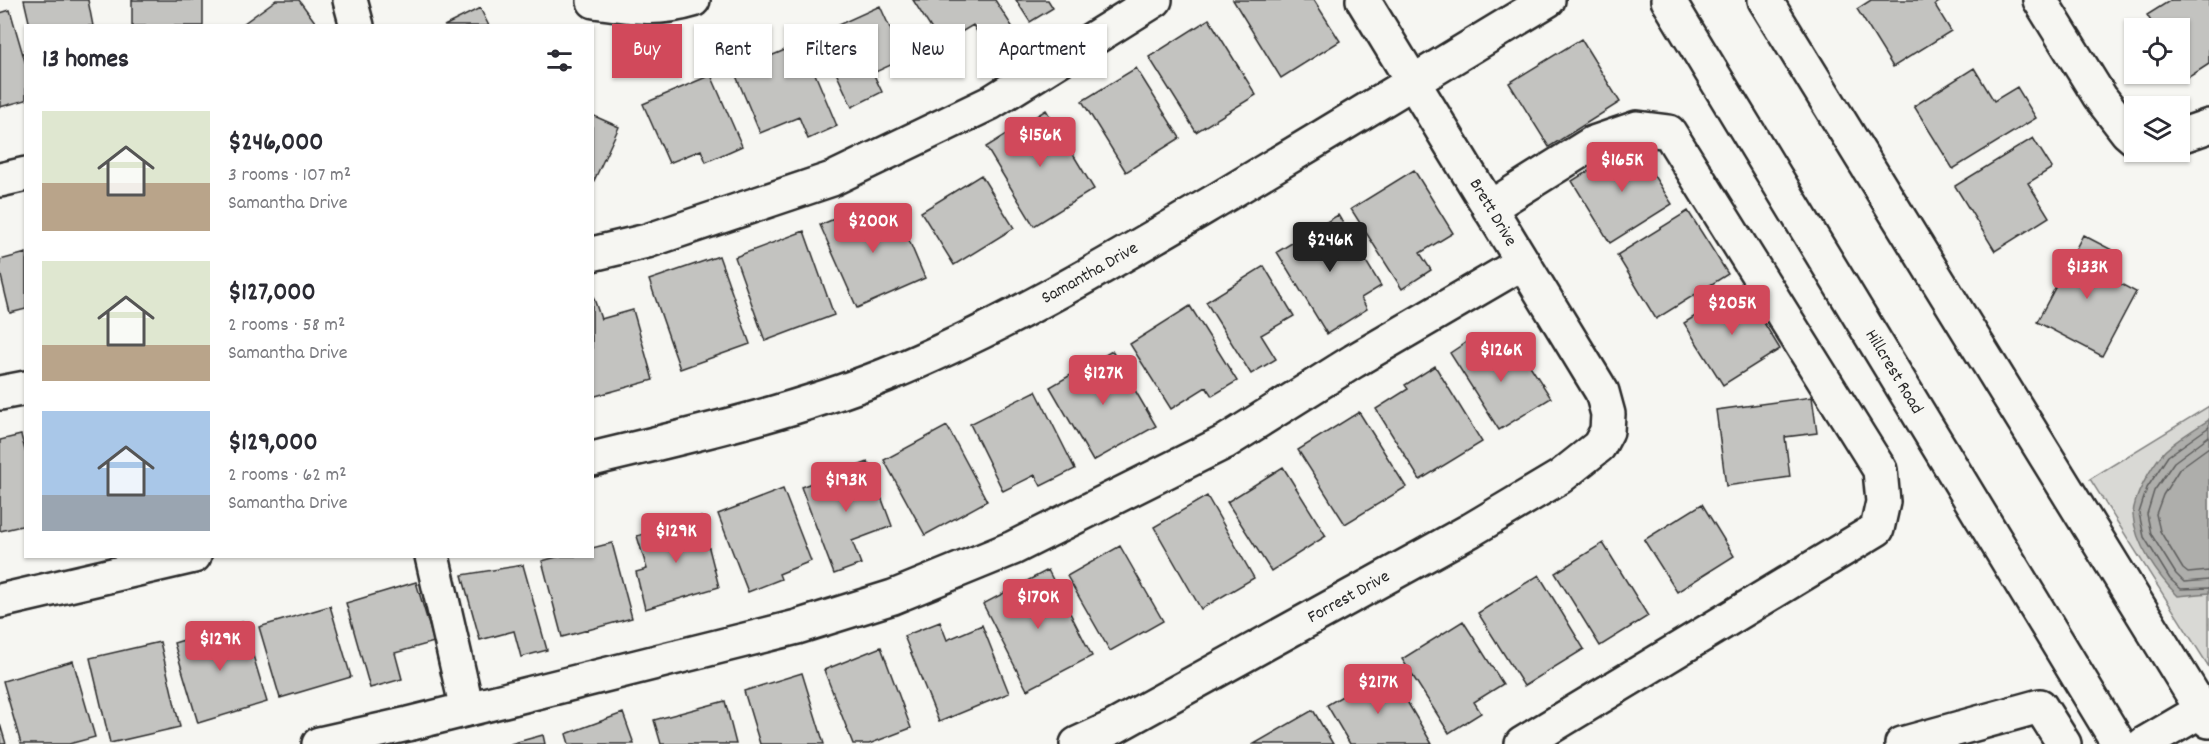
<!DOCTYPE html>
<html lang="en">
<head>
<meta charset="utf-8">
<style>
  :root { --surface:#fff; --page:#f7f7f7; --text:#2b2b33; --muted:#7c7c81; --accent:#d1495b }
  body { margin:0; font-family:Dekko,sans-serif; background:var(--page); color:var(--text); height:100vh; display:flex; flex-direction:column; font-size:22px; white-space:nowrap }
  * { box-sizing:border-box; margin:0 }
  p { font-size:20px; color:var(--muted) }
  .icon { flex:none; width:33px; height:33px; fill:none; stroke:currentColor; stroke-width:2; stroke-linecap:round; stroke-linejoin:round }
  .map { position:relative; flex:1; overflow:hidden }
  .details { position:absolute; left:24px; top:24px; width:570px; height:534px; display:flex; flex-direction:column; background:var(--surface); border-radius:0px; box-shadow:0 2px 4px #0004 }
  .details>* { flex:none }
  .top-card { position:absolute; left:612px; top:24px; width:570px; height:54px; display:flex; gap:12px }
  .controls { position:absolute; left:2124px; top:18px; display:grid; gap:12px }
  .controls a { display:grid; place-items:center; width:66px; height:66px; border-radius:0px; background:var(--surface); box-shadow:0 2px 4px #0004; font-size:30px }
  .price { position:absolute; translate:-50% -51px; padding:0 14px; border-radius:6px; background:var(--accent); color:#fff; font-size:20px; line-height:39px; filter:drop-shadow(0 2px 3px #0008) }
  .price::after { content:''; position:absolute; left:50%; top:36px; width:18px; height:14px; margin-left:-9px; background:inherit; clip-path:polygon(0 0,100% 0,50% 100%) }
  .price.selected { background:#222; color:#fff }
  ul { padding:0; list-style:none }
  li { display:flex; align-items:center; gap:18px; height:150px; padding:0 18px }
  li span { display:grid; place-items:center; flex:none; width:168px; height:120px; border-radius:0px; color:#555 }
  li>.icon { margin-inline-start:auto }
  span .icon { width:72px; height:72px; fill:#fffc; stroke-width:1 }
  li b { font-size:26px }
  h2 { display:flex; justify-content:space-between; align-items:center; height:72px; padding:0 18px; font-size:26px }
  .pill { padding:0 21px; border-radius:0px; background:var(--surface); box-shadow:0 2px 4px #0004; font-size:21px; line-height:54px }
  .pill.selected { background:var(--accent); color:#fff }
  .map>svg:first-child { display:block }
</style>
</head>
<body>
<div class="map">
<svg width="2209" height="744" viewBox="0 0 2209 744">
  <rect width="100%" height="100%" fill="#f6f6f2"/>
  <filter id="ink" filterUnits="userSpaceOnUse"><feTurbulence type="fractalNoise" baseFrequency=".0167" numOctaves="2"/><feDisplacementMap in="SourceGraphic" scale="12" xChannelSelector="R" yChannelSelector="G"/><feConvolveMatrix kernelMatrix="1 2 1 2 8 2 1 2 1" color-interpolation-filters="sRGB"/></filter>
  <g filter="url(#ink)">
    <path fill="#d9d9d5" stroke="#828280" stroke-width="1.5" d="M2209 406V667L2090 479Z"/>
    <path fill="#aeaeab" stroke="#7a7a78" stroke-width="1.5" d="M2209 420V593L2178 596C2158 576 2135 544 2133 515 2133 497 2152 466 2163 453 2173 442 2196 428 2209 420Z"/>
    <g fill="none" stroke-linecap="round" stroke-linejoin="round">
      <path stroke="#5f5f5e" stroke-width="1.5" d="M2209 427 2168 456 2147 488 2139 513 2144 537 2170 579 2181 589 2209 588
        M2209 436 2174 462 2154 491 2147 514 2151 534 2176 574 2184 582 2209 580
        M2209 447 2180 468 2163 495 2156 514 2160 531 2183 569 2188 573 2209 571"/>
    </g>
    <path fill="#c3c3c0" stroke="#2b2b2b" stroke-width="1.5" d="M24 0H88L93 26H30Z
      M132 0H203V26H132Z
      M276 0H299L318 26H240Z
      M913 0H995L1017 34 990 52 973 25 941 44Z
      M1016 0H1048L1053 8 1030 22Z
      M1233 0H1314L1340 41 1281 78Z
      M1871 0H1942L1935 5 1951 31 1893 67 1857 9Z
      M2171 0H2209V64L2186 79 2180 68V28H2155L2147 15Z
      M880 6 904 59 873 73 882 92 852 107 818 34Z
      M480 8 489 26H444Z
      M10 10 26 65V100L0 107V13Z
      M1209 19 1256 95 1196 132 1149 57Z
      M1581 39 1620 102 1549 147 1509 83Z
      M802 43 837 126 808 139 799 117 760 133 734 71Z
      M1136 68 1180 138 1126 172 1082 101Z
      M1974 68 1994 101 2017 87 2036 118 1953 169 1914 106Z
      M711 75 742 146 706 162 701 150 669 163 643 104Z
      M1046 110 1094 189 1034 226 986 147Z
      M592 115 619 127 592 185Z
      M2033 138 2052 168 2028 183 2049 217 1995 251 1955 186Z
      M1633 143 1672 204 1610 243 1572 181Z
      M1414 170 1453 233 1420 253 1431 270 1402 289 1351 209Z
      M981 175 1014 228 954 265 921 212Z
      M894 205 925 278 857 308 820 225 853 211 857 221Z
      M1688 211 1728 274 1656 319 1617 255Z
      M1338 215 1381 286 1361 298 1367 309 1327 334 1277 252Z
      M804 231 834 315 765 341 735 257Z
      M2083 235 2112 250 2100 273 2136 292 2102 356 2037 322Z
      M26 253V309L10 313 0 272V260Z
      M719 256 750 344 680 369 649 280Z
      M1264 266 1294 316 1261 335 1276 359 1251 374 1206 302Z
      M1742 287 1780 349 1723 385 1684 323Z
      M592 293 601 319 633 310 653 380 592 397Z
      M1190 306 1237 381 1212 396 1206 387 1171 409 1130 344Z
      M1474 337 1491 364 1518 347 1551 398 1499 430 1450 353Z
      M1112 351 1156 426 1093 461 1050 387Z
      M1435 366 1482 442 1420 480 1376 409 1408 389 1405 385Z
      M1036 391 1075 469 1041 486 1035 475 1003 491 970 424Z
      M1812 397 1817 433 1785 437 1790 477 1726 486 1716 410Z
      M1359 412 1406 487 1345 524 1298 450Z
      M947 426 987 501 925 535 884 460Z
      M21 435 26 454V525L0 531V440Z
      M868 462 892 526 852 541 861 564 834 574 801 487Z
      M1283 467 1326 536 1271 571 1227 502Z
      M783 489 811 561 779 574 781 579 748 592 718 514Z
      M1207 496 1254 578 1201 609 1154 527Z
      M1702 504 1734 556 1677 592 1644 540Z
      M701 517 719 587 645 609 636 572 647 569 637 536Z
      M612 543 632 618 562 637 542 561 560 556H592V548Z
      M1603 543 1648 616 1600 646 1555 573Z
      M1120 546 1163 621 1110 651 1067 576Z
      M523 565 547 650 521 657 514 631 480 640 462 575Z
      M1048 570 1092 656 1027 690 983 604Z
      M1539 575 1584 649 1524 686 1478 613Z
      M416 582 434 642 395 653 402 679 370 688 346 603Z
      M330 606 351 677 280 698 259 627Z
      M1463 621 1503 684 1474 702 1481 713 1449 733 1402 659Z
      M243 622 267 702 198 723 174 643Z
      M940 622 947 640 982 625 1009 693 939 722 904 636Z
      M160 642 180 727 110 743 90 658Z
      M881 647 911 728 869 744H853L824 670Z
      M73 661 95 737 69 744H21L3 681Z
      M1388 669 1432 744H1350L1327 705Z
      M802 673 824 744H760L744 691Z
      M725 701 736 744H661L654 720Z
      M1313 710 1333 744H1254Z
      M623 713 634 744H569L566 734Z
      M0 724 6 744H0Z
      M543 735 545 744H510Z"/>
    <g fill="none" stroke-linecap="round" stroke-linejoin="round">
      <g stroke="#2b2b2b" stroke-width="38">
        <g id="minor">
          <path d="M350 0 357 26"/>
          <path d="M2040 0 2100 97 2127 132 2134 138"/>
          <path d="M594 1C630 6 657 11 693 0"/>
          <path d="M2180 136 2209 126"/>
          <path d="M0 180 26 174"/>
          <path d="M1489 208 1593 143 1637 128 1669 132 1880 470 1883 502 1877 529 1522 744"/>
          <path d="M592 254 647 241 832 179 990 103 1155 0"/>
          <path d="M0 393 26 388"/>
          <path id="s1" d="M592 459C691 435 791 413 886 375 1004 327 1112 262 1222 197 1331 132 1439 66 1548 0"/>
          <path d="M432 556 467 709"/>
          <path d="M0 601 194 556"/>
          <path d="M319 744 408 724 797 627 893 597 1013 548 1225 442 1354 361 1522 263"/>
          <path id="s2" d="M1077 744 1114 727 1471 530 1560 477 1599 446 1607 431 1608 414 1602 392 1363 0"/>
          <path d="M1902 744 2040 706 2064 744"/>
          <path d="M2144 744 2209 706"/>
        </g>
      </g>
      <g stroke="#2b2b2b" stroke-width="38">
        <g id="major">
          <path id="s3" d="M1668 0 2119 744"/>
          <path d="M1765 0 2209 721"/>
        </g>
      </g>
      <use href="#minor" stroke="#f6f6f2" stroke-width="33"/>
      <use href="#major" stroke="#f6f6f2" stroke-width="33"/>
    </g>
  </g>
  <g text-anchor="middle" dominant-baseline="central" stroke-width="5" stroke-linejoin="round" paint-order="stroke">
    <g font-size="18" fill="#2b2b2b" stroke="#f6f6f2">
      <text transform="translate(1492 213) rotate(59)">Brett Drive</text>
      <text stroke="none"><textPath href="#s1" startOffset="534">Samantha Drive</textPath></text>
      <text stroke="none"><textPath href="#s3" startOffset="435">Hillcrest Road</textPath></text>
      <text stroke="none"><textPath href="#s2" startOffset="309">Forrest Drive</textPath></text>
    </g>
  </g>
</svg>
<div class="controls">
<a><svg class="icon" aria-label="locate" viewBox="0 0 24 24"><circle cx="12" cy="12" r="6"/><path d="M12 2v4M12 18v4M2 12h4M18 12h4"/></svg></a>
<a><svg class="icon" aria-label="layers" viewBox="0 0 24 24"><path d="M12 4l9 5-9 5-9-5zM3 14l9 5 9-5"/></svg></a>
</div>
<b class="price" style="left:1040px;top:168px">$156K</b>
<b class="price" style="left:1622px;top:193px">$165K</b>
<b class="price" style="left:873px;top:254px">$200K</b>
<b class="price selected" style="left:1330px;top:273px">$246K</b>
<b class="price" style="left:2087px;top:300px">$133K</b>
<b class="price" style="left:1732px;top:336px">$205K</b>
<b class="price" style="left:1501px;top:383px">$126K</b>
<b class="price" style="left:1103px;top:406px">$127K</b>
<b class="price" style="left:846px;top:513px">$193K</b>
<b class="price" style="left:676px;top:564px">$129K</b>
<b class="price" style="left:1038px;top:630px">$170K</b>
<b class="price" style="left:220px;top:672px">$129K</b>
<b class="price" style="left:1378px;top:715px">$217K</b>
<div class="top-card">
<a class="pill selected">Buy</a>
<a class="pill">Rent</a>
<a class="pill">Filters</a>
<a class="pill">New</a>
<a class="pill">Apartment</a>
</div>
<section class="details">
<h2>13 homes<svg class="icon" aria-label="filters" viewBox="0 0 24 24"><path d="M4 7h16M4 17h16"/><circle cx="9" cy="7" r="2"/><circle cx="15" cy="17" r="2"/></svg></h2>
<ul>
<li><span style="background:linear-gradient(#dfe7d0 60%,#b9a48a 0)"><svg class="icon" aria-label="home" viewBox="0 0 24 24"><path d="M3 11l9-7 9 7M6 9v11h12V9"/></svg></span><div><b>$246,000</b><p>3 rooms · 107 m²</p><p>Samantha Drive</p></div></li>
<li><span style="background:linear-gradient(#dfe7d0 70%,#b9a48a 0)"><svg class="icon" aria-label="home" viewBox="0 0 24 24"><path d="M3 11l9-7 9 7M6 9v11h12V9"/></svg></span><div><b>$127,000</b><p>2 rooms · 58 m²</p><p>Samantha Drive</p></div></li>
<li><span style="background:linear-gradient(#a9c7e8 70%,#9aa5b1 0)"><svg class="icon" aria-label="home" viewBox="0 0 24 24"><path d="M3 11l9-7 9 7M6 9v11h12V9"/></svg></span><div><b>$129,000</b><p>2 rooms · 62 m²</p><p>Samantha Drive</p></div></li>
</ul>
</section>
</div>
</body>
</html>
